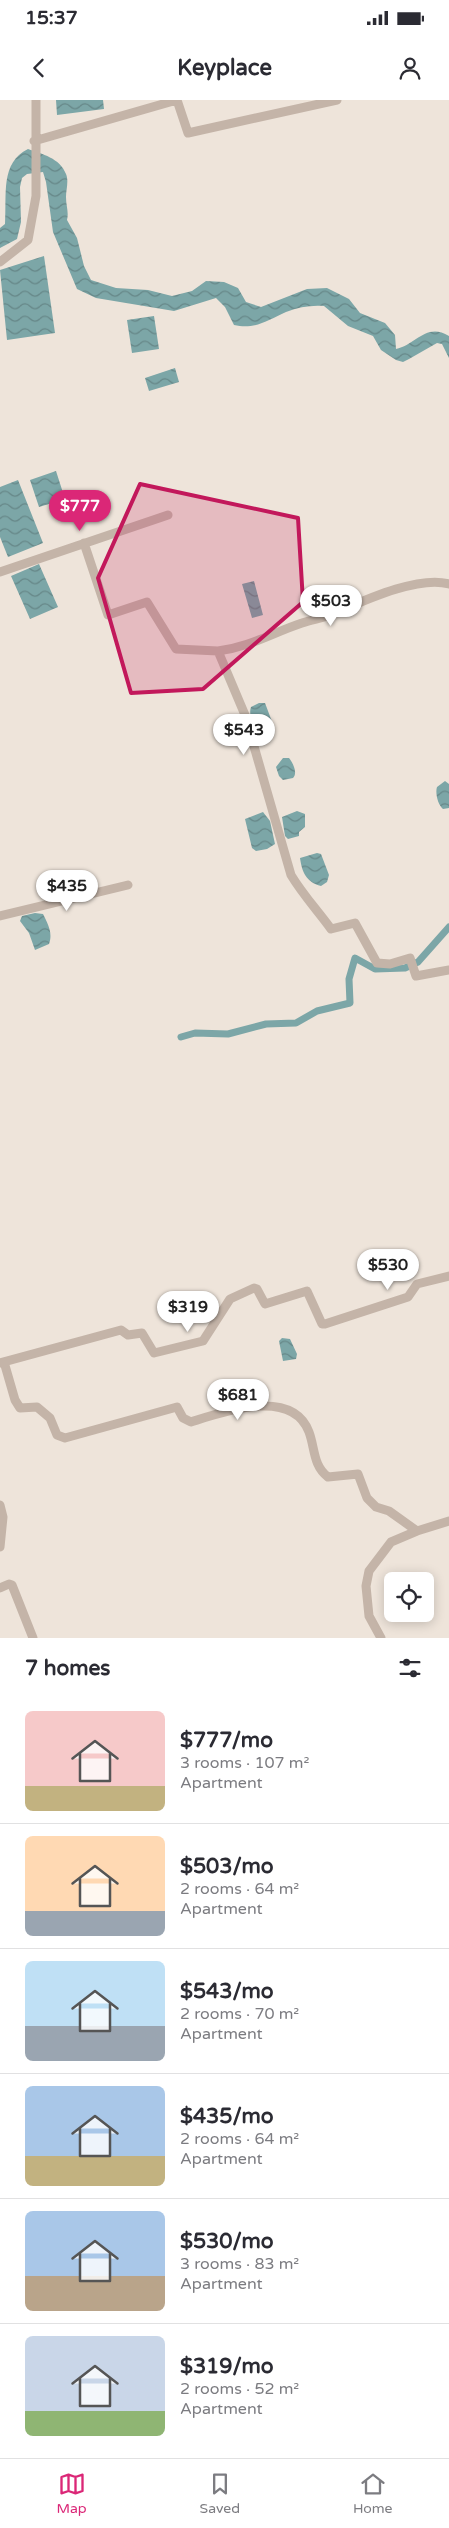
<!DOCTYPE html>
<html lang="en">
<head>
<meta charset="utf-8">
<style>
  :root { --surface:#fff; --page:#f2f2f3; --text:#2b2b33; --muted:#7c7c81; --line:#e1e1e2; --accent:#db2777 }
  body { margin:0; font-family:"Varela Round",sans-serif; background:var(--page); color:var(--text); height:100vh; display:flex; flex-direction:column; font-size:19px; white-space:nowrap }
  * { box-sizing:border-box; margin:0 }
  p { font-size:16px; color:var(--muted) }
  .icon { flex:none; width:28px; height:28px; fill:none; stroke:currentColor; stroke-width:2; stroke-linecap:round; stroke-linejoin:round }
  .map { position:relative; height:1538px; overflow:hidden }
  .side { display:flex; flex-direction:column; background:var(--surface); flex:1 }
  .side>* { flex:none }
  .controls { position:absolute; left:384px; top:1472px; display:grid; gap:10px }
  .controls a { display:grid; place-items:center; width:50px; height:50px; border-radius:8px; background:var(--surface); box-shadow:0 2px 12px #0003; font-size:25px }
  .price { position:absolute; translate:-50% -42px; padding:0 11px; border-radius:18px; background:#fff; color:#222; font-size:16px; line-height:32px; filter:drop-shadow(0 1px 2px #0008) }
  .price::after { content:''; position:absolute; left:50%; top:30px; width:15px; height:11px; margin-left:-8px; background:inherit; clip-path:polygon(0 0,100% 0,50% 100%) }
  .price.on { background:var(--accent); color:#fff }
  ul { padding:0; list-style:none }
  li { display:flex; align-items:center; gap:15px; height:125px; padding:0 25px }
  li+li { border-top:1px solid var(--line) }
  li span { display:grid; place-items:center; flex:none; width:140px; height:100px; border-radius:8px; color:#555 }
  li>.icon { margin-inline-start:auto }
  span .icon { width:60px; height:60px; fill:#fffc; stroke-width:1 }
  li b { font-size:21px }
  h2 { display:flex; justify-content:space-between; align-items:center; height:60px; padding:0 25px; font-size:21px }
  .status { display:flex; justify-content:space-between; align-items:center; height:35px; padding:0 25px; background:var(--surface); direction:ltr }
  .status svg { height:14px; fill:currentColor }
  header { display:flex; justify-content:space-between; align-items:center; height:65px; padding:0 25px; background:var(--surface); font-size:22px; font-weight:700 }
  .tabs { display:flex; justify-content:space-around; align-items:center; height:70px; border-top:1px solid var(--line); background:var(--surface); font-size:14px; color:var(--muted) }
  .tabs a { display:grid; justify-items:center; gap:2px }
  .tabs .on { color:var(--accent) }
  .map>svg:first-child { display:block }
</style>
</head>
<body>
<div class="status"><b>15:37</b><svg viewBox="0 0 49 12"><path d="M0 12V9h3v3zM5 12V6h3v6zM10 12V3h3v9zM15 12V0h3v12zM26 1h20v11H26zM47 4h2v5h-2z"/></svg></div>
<header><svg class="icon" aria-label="back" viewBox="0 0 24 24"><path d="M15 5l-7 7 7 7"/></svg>Keyplace<svg class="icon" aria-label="person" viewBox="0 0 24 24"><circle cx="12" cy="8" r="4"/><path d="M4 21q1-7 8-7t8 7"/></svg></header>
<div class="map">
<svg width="449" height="1538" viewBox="0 0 449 1538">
  <defs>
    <pattern id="water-waves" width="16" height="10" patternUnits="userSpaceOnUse" patternTransform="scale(1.25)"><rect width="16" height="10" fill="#7ca6a7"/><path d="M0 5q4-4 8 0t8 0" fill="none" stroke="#668788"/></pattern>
  </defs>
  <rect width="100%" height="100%" fill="#eee4da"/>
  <path fill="url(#water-waves)" d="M56 0H103L104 9 57 15Z
    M28 49C42 54 60 58 66 74 69 81 66 90 66 97 66 106 69 112 67 120L77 138 84 166 91 180 116 188 148 190 172 196 192 191 206 181 224 182 238 188 246 202 261 207 307 189 327 188 349 199 360 213 385 223 395 235 396 249C416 245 426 222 449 236V258L442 244 437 243 409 259 403 262 396 260 381 250 373 236 348 226 324 206C311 205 299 207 286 212 268 220 255 230 234 225L225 207 216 198 174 211 96 198 77 189 53 132 46 82 43 72 27 74 22 78 20 87 21 122 17 139 0 148V128L5 124C7 94 0 63 28 49Z
    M44 156 55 233 7 240 0 170Z
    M154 216 159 249 132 253 127 220Z
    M175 268 179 282 149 291 145 278Z
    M56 371 65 399 39 407 30 380Z
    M18 380 43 443 8 457 0 437V387Z
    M39 464 58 507 30 519 11 476Z
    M254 481 263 515 252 518 242 484Z
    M259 603H265L274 627 272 633 261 637C254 633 248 614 251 607Z
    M283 658H289C293 663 298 673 293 678L283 680 279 676 276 667Z
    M445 681 449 684V708L443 709C438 705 435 693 437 687Z
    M297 711 305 714V727L299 732V736L288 739 285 736 282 717Z
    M263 712 270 721 275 744 267 749 256 751 252 748 245 719Z
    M317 753 321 754 329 775 327 782 321 786C306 782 302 772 300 758Z
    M35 813 43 814C48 824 53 833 49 844L35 850 29 833 20 821 22 816Z
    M282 1238 290 1239 297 1254 296 1259 283 1261 279 1241Z"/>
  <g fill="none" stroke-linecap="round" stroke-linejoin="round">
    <path stroke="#7ca6a7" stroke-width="7" d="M181 937 195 933 228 934 266 924 296 923 317 911 350 903 349 879 355 858 375 869 405 868 418 862 449 827"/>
    <path stroke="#c4b4a8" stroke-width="9" d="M177 0 188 33 337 0
      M34 41 177 0
      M0 162 28 140 36 96V0
      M84 443 108 515 147 502 176 549 218 551 245 615 291 775C303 795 318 811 331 829L355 823 377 863 390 864 410 858 416 876 449 870
      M0 472 168 415
      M218 551C250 547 272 533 302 523 313 519 325 518 335 513 363 501 419 475 449 484
      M0 816 128 785
      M4 1262 15 1300 20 1308 37 1307 50 1318 57 1335 65 1338 177 1307 183 1318 191 1322C223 1312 292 1287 309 1332 315 1348 313 1366 328 1377L358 1374 367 1398 376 1407 389 1411 417 1431 391 1442 369 1471 366 1486 369 1516 381 1538
      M0 1263 121 1230 128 1235 142 1233 154 1253 203 1241 230 1199 254 1188 257 1189 265 1204 307 1191 322 1224H325L408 1197 417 1184 449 1176
      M0 1405 3 1417 0 1447
      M417 1431 449 1421
      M0 1488 9 1484 12 1485 33 1538"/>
  </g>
  <path fill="#c2185b" fill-opacity="0.2" stroke="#c2185b" stroke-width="4" stroke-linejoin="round" d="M140 384 298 418 303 502 203 589 131 593 98 478Z"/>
</svg>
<div class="controls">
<a><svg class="icon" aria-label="locate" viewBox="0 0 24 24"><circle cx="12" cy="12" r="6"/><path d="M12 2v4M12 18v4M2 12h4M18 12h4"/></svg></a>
</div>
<b class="price on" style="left:80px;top:432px">$777</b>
<b class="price" style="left:331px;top:527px">$503</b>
<b class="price" style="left:244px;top:656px">$543</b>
<b class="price" style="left:67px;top:812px">$435</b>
<b class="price" style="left:388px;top:1191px">$530</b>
<b class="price" style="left:188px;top:1233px">$319</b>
<b class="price" style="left:238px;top:1321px">$681</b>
</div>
<section class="side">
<h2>7 homes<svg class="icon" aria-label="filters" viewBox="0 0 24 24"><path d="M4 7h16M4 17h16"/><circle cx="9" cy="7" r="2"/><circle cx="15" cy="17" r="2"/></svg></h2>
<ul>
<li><span style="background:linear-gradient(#f6c9c9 75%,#c2b280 0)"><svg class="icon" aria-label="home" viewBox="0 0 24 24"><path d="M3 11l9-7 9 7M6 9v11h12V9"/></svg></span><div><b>$777/mo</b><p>3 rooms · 107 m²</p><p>Apartment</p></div></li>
<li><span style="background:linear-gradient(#ffd9b3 75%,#9aa5b1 0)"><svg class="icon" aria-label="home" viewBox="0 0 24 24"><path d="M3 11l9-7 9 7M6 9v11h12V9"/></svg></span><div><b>$503/mo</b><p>2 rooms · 64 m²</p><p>Apartment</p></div></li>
<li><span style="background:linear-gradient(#bfe0f5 65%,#9aa5b1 0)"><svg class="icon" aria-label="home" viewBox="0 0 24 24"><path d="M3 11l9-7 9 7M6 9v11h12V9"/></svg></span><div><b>$543/mo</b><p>2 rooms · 70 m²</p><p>Apartment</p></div></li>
<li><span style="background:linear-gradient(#a9c7e8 70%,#c2b280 0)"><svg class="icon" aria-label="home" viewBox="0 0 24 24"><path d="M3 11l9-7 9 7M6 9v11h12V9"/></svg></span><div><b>$435/mo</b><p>2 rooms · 64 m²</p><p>Apartment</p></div></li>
<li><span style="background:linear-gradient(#a9c7e8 65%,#b9a48a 0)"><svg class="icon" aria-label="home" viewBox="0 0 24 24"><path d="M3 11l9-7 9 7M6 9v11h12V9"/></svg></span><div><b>$530/mo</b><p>3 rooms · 83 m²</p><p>Apartment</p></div></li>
<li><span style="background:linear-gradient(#c9d6e8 75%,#8fb573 0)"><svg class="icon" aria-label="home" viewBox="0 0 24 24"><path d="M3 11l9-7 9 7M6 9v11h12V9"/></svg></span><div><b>$319/mo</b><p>2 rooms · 52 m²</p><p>Apartment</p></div></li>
</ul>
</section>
<nav class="tabs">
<a class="on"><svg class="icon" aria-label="map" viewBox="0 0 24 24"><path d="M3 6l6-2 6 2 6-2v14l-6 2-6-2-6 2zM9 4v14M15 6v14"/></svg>Map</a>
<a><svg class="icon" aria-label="saved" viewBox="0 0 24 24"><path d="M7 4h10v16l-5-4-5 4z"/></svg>Saved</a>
<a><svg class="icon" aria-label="home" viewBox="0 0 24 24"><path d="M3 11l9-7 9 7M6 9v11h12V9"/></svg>Home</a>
</nav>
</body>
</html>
